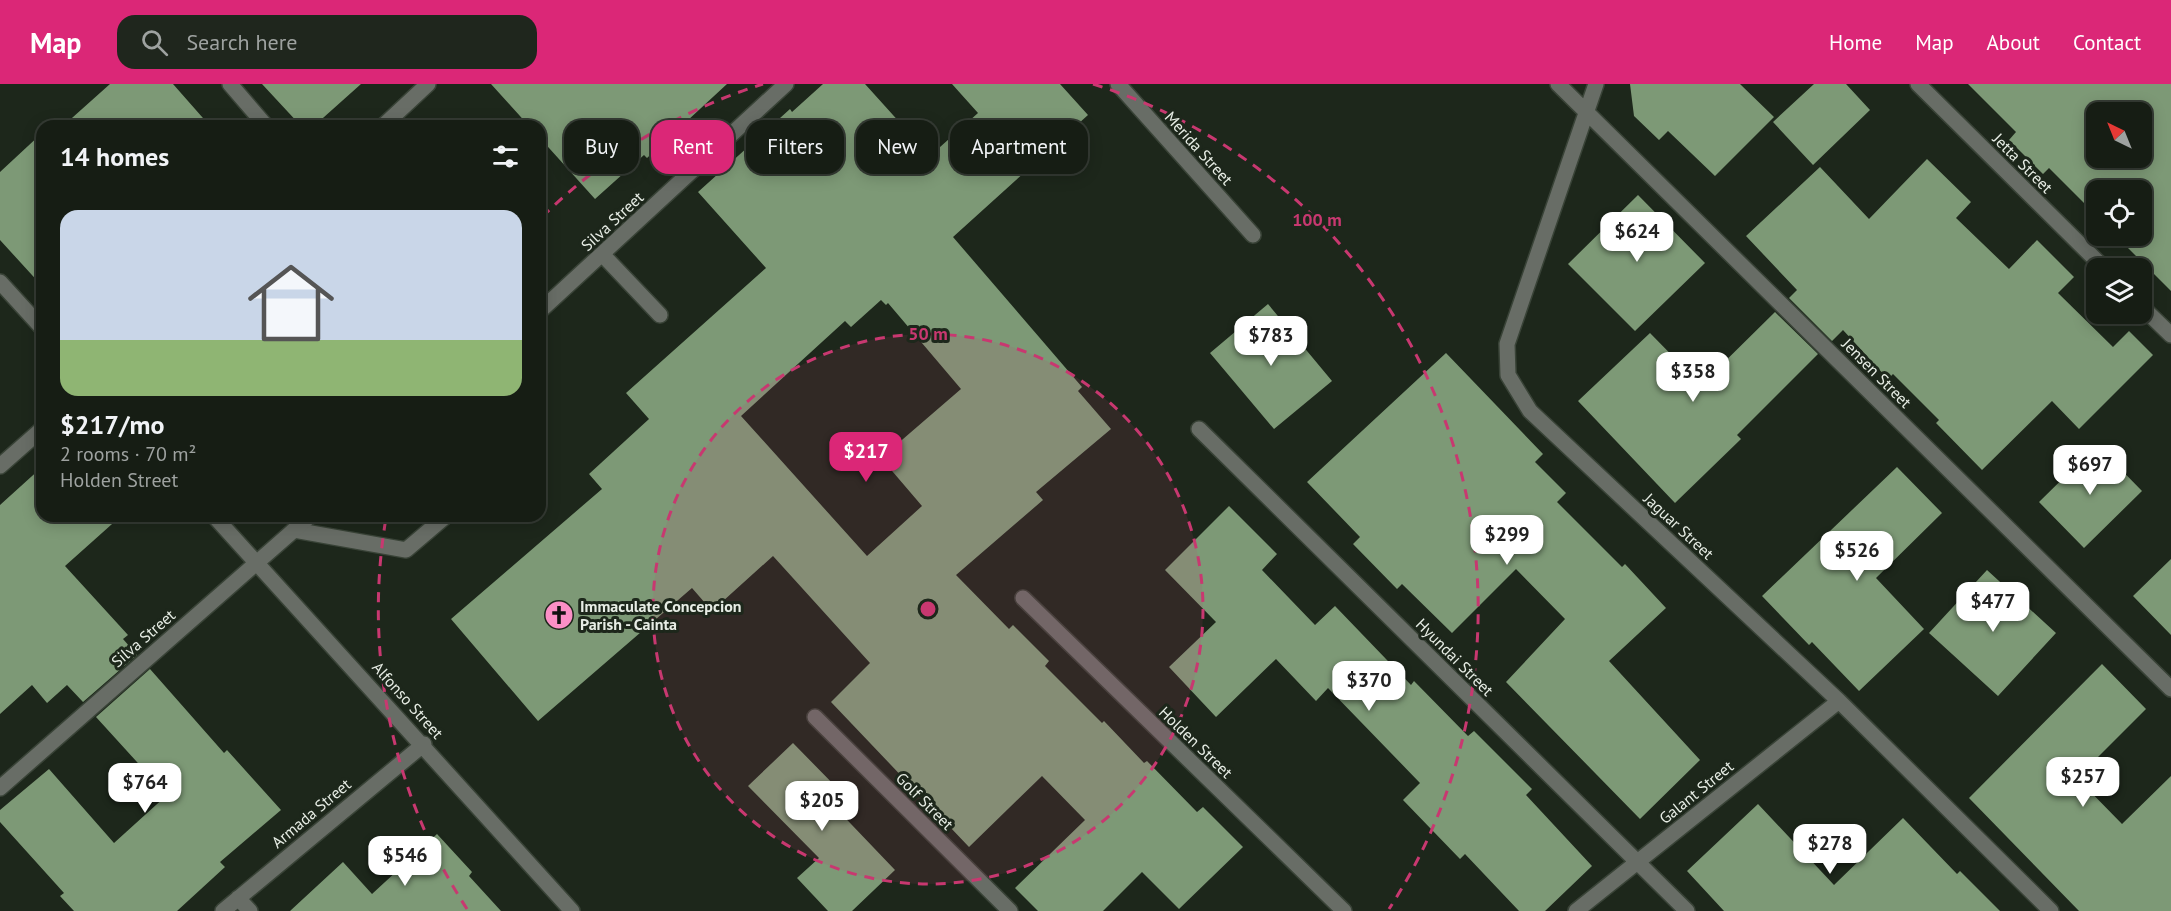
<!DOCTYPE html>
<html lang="en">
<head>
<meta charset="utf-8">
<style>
  :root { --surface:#161d14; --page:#1f261d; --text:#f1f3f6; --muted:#9ea2a0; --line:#353b34; --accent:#db2777 }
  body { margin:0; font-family:"PT Sans",sans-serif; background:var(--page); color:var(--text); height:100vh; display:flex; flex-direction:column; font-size:22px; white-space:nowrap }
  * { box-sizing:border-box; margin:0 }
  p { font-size:20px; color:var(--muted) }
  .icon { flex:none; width:33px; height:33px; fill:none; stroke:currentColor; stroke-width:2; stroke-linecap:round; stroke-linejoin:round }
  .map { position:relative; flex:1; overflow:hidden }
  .drawer { position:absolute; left:36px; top:36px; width:510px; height:402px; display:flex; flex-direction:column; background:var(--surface); border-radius:18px; box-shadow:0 3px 15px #0003,0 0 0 2px var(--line) }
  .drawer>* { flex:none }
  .top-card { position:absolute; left:564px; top:36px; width:570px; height:54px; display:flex; gap:12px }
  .needle { width:39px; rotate:317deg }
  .controls { position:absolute; left:2086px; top:18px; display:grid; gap:12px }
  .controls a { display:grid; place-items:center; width:66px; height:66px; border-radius:12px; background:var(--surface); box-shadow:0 3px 15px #0003,0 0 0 2px var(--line); font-size:30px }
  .price { position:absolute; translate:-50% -51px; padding:0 14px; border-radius:12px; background:#fff; color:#222; font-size:20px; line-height:39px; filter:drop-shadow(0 2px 3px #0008) }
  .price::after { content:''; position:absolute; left:50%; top:36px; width:18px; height:14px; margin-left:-9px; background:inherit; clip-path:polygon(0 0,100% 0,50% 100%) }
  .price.selected { background:var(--accent); color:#fff }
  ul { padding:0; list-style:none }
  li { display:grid; align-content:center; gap:12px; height:318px; padding:0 24px }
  li span { display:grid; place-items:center; height:186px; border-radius:18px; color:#555 }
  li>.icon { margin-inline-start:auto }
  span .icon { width:108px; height:108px; fill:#fffc; stroke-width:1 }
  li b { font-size:26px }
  h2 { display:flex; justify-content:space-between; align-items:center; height:72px; padding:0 24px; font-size:26px }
  .pill { padding:0 21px; border-radius:18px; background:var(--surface); box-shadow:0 3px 15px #0003,0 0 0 2px var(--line); font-size:21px; line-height:54px }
  .pill.selected { background:var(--accent); color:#fff }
  header { display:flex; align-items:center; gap:36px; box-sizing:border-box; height:84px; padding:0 30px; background:var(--accent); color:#fff }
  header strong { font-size:28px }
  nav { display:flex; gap:33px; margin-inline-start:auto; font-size:21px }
  .search { width:420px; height:54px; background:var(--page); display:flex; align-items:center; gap:15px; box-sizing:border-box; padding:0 21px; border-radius:18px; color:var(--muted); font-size:22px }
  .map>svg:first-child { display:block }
</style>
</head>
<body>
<header>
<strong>Map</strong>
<div class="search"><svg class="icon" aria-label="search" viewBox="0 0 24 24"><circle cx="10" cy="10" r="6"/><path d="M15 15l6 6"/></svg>Search here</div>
<nav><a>Home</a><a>Map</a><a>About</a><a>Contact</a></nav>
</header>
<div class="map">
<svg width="2171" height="827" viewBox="0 0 2171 827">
  <rect width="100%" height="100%" fill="#1d271b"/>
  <path fill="#7d9976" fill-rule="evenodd" d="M110 0H173L210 42H63Z
    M262 0H361L314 42H301Z
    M491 0H727L647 74 644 71 595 115 540 54V42H529Z
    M823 0H865L930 72 978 29 952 0H1060L1088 31 953 153 1082 303 1078 307 1111 345 1036 408 1043 416 956 491 1009 545 1013 541 1049 577 1045 582 1102 639 1104 637 1144 679 1147 677 1197 728 1203 723 1243 763 1179 825 1142 788 1103 827H1038L1015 804 1085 736 1042 692 969 763 831 618 870 579 773 472 712 527 692 504 538 637 451 535 602 405 589 390 649 335 626 309 766 184 698 108 790 25 792 28ZM881 216 886 221 888 219 961 305 881 374 922 422 867 472 741 332 845 237 851 243Z
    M1630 0H1740L1774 33 1715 92 1668 47 1659 56 1634 32Z
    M1814 0H1846L1870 26 1813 81 1773 38Z
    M1968 0H2171V207L2116 152H2142V106H2097V132L2049 84 2043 90 2009 56 2016 48ZM2097 28H2142V74H2097Z
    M42 49V202L0 156V88Z
    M1927 75 1971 118 1956 134 2009 185 2037 156 2074 193 2058 209 2113 263 2129 247 2153 271 2079 345 2052 317 1982 386 1936 339 1939 336 1893 290 1888 295 1843 246 1832 257 1789 214 1797 206 1746 152 1820 83 1869 135Z
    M1638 111 1705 179 1635 247 1568 180Z
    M1268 220 1332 297 1274 345 1210 269Z
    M1775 228 1818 270 1737 351 1741 355 1675 419 1578 317 1650 249 1701 301Z
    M1446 269 1543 370 1535 378 1566 409 1557 418 1622 483 1625 480 1666 524 1609 577 1700 676 1640 735 1506 598 1565 535 1516 485 1452 549 1402 500 1397 505 1353 460 1360 453 1307 398Z
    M2097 361 2142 407 2084 464 2039 418Z
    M42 383V432H121L65 482 128 551 123 555 137 571 83 618 67 601 47 619 32 601 0 630V421Z
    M1897 383 1942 429 1876 494 1924 545 1859 607 1812 558 1809 561 1762 512Z
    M1229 422 1277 470 1262 486 1315 541 1335 522 1411 601 1414 597 1468 652 1474 647 1532 705 1526 711 1592 782 1545 827H1519L1465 770 1460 775 1403 716 1420 699 1328 604 1316 617 1276 575 1216 633 1169 583 1216 538 1165 486Z
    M2171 475V551L2133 512Z
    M1987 486 2056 549 1998 612 1929 549Z
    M2102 580 2146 625 2077 694 2122 740 2171 692V827H2079L1969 714Z
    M150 585 224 669 227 666 281 726 220 778 225 783 177 827H74L60 812 64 809 0 738V726L49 685 114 759 167 711 96 633Z
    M793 659 841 708 830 718 895 786 852 827H828L797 794 819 774 748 702Z
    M1758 720 1834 801 1903 734 1957 790 1960 787 2000 827H1724L1687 787Z
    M437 750 472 788 469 792 501 827H290L343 778 372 810Z"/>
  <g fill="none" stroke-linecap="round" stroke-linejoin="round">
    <g stroke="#394337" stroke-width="18">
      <path id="lane" d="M294 446 406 466 446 432"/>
    </g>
    <g stroke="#394337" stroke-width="18">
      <path id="street" d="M230 0 266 42
        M1118 0 1253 151
        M1558 0 2171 605
        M1596 0 1507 260 1508 291 1530 327 1839 617 2051 827
        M1918 0 2104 184
        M383 42 428 0
        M602 170 660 231
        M0 198 42 244
        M2142 223 2171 251
        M540 227 786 0
        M1199 345 1687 827
        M0 382 42 345
        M214 432 572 827
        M1023 514 1344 827
        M815 633 1010 827
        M0 704 310 432
        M238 814 250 827
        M223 827 424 660
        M1576 827 1839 617"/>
    </g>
    <use href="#lane" stroke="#686d66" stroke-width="15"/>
    <use href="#street" stroke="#686d66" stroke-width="15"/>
  </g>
  <circle cx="928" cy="525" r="275" fill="#c83870" fill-opacity=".12"/>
  <g fill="none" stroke="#c83870" stroke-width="3" stroke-dasharray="10 8">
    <circle cx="928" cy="525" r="275"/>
    <path d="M467 825A550 550 0 0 1 386 434M542 133A550 550 0 0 1 763 0M1093 0A550 550 0 0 1 1389 825"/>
  </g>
  <defs>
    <g id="church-disc" transform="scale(1.5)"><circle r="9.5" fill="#fb8fc6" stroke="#1d271b"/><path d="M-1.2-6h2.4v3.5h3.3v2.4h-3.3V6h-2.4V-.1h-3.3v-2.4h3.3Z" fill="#111"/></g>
  </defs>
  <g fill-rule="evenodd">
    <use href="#church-disc" x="559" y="531"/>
  </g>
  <g text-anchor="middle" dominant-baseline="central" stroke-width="6" stroke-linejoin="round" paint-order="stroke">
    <g font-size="16" fill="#e7ede5" stroke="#1d271b">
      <text transform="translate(1199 64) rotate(48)">Merida Street</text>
      <text transform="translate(2023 79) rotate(45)">Jetta Street</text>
      <text transform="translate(612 137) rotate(-43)">Silva Street</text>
      <text transform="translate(1877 289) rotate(45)">Jensen Street</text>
      <text transform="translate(1679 442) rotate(43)">Jaguar Street</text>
      <text transform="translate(143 554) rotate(-41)">Silva Street</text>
      <text transform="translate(1455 573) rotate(45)">Hyundai Street</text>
      <text transform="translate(408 616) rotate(48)">Alfonso Street</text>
      <text transform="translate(1196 658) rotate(44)">Holden Street</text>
      <text transform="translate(1696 708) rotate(-39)">Galant Street</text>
      <text transform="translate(925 717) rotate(45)">Golf Street</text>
      <text transform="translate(311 729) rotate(-40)">Armada Street</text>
    </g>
    <g font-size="16" font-weight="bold" fill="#e7ede5" stroke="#1d271b" text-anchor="start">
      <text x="580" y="522">Immaculate Concepcion<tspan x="580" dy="18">Parish - Cainta</tspan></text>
    </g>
  </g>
  <circle cx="928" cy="525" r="9" fill="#c83870" stroke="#1d271b" stroke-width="3"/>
  <g font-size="18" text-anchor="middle" font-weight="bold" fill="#c83870" stroke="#1d271b" stroke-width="6" stroke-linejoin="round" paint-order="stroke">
    <text x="1317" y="142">100 m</text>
    <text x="928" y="256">50 m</text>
  </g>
</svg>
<div class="controls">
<a><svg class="needle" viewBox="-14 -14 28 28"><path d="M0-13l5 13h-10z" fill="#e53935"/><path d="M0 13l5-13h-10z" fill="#9ea2a0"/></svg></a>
<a><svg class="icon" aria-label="locate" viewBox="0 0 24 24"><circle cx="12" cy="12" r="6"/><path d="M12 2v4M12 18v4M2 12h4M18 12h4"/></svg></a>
<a><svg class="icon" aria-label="layers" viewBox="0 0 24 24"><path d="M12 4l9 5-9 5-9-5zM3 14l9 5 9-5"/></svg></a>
</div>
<b class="price" style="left:1637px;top:179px">$624</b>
<b class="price" style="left:1271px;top:283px">$783</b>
<b class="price" style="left:1693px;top:319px">$358</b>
<b class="price selected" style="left:866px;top:399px">$217</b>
<b class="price" style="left:2090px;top:412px">$697</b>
<b class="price" style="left:1507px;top:482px">$299</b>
<b class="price" style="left:1857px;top:498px">$526</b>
<b class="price" style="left:1993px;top:549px">$477</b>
<b class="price" style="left:1369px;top:628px">$370</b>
<b class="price" style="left:2083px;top:724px">$257</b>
<b class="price" style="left:145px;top:730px">$764</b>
<b class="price" style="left:822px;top:748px">$205</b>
<b class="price" style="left:1830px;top:791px">$278</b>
<b class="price" style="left:405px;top:803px">$546</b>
<div class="top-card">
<a class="pill">Buy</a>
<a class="pill selected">Rent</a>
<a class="pill">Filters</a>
<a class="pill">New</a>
<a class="pill">Apartment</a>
</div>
<section class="drawer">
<h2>14 homes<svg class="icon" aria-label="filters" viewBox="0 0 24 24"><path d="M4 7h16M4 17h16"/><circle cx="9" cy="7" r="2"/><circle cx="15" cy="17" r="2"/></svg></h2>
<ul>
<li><span style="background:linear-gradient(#c9d6e8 70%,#8fb573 0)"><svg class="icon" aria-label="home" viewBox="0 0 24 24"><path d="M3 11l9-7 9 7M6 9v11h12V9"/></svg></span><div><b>$217/mo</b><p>2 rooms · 70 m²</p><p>Holden Street</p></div></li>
</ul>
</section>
</div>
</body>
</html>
